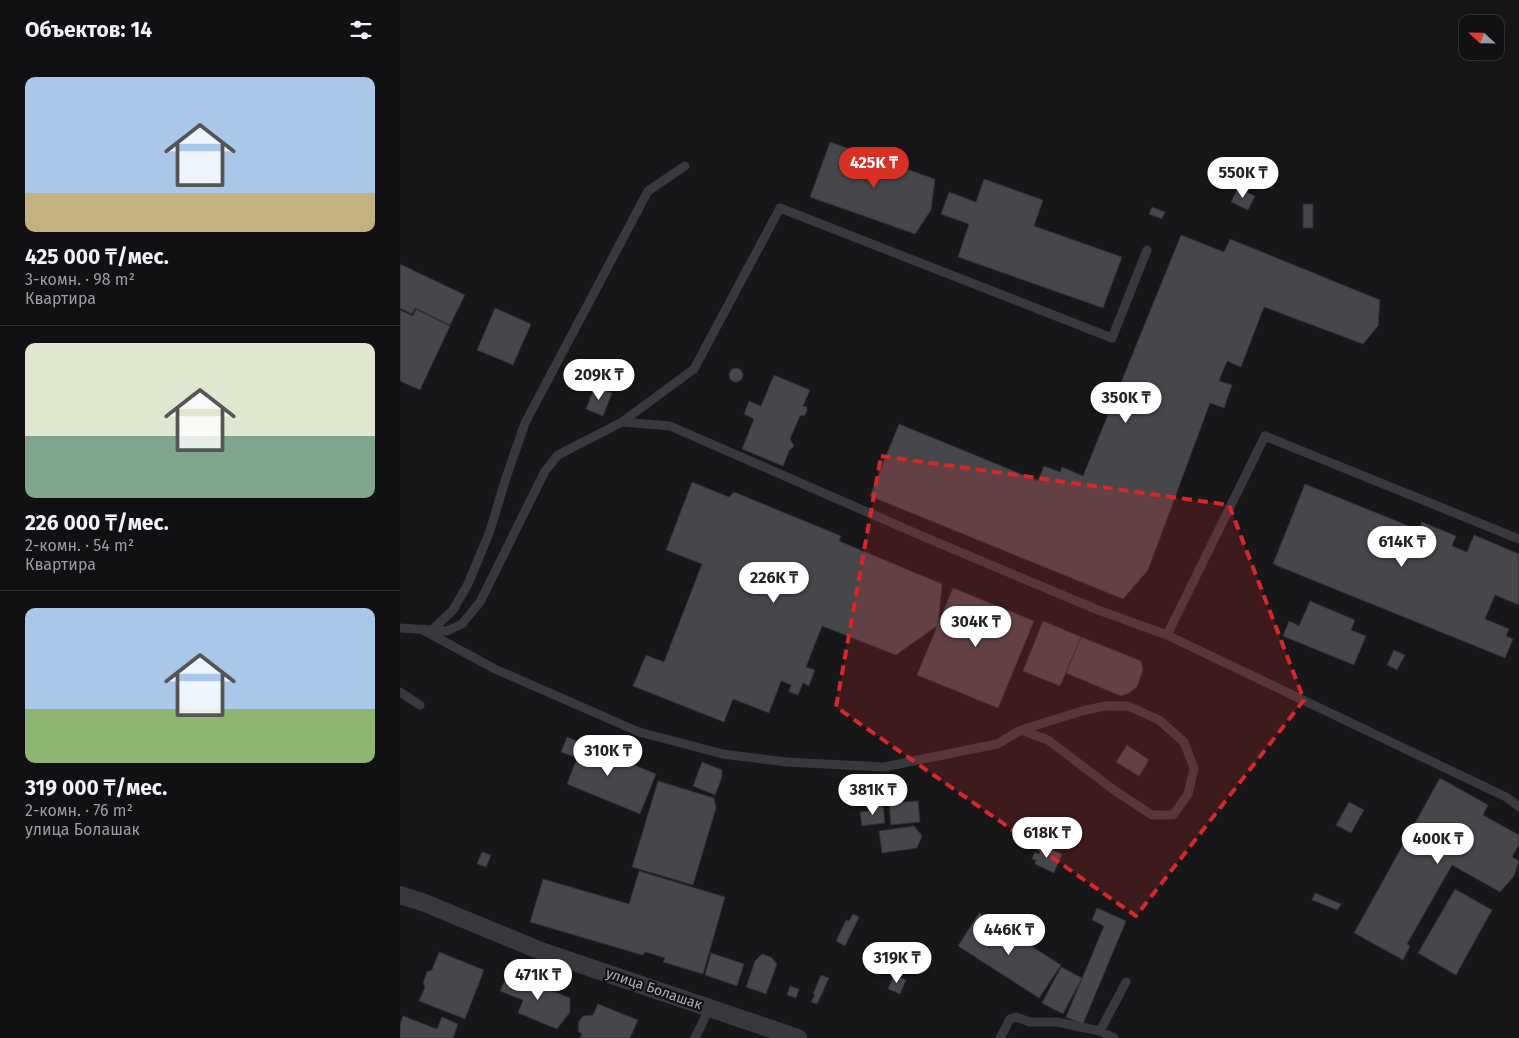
<!DOCTYPE html>
<html lang="ru">
<head>
<meta charset="utf-8">
<style>
  :root { --surface:#111113; --page:#1e1f21; --text:#f1f3f6; --muted:#9c9da0; --line:#303133; --accent:#d93025 }
  body { margin:0; font-family:"Fira Sans",sans-serif; background:var(--page); color:var(--text); height:100vh; display:flex; flex-direction:column; font-size:19px; white-space:nowrap }
  * { box-sizing:border-box; margin:0 }
  p { font-size:16px; color:var(--muted) }
  .icon { flex:none; width:28px; height:28px; fill:none; stroke:currentColor; stroke-width:2; stroke-linecap:round; stroke-linejoin:round }
  .map { position:relative; flex:1; overflow:hidden }
  .sheet { display:flex; flex-direction:column; background:var(--surface); width:400px }
  .sheet>* { flex:none }
  .needle { width:32px; rotate:292deg }
  .tools { position:absolute; left:1059px; top:15px; display:grid; gap:10px }
  .tools a { display:grid; place-items:center; width:45px; height:45px; border-radius:10px; background:var(--surface); box-shadow:0 5px 20px #0002,0 0 0 1px var(--line); font-size:25px }
  .price { position:absolute; translate:-50% -42px; padding:0 11px; border-radius:18px; background:#fff; color:#222; font-size:16px; line-height:32px; filter:drop-shadow(0 1px 2px #0008) }
  .price::after { content:''; position:absolute; left:50%; top:30px; width:15px; height:11px; margin-left:-8px; background:inherit; clip-path:polygon(0 0,100% 0,50% 100%) }
  .price.selected { background:var(--accent); color:#fff }
  ul { padding:0; list-style:none }
  li { display:grid; align-content:center; gap:10px; height:265px; padding:0 25px }
  li+li { border-top:1px solid var(--line) }
  li span { display:grid; place-items:center; height:155px; border-radius:10px; color:#555 }
  li>.icon { margin-inline-start:auto }
  span .icon { width:90px; height:90px; fill:#fffc; stroke-width:1 }
  li b { font-size:21px }
  h2 { display:flex; justify-content:space-between; align-items:center; height:60px; padding:0 25px; font-size:21px }
  main { display:flex; flex:1; min-height:0 }
  .map>svg:first-child { display:block }
</style>
</head>
<body>
<main>
<section class="sheet">
<h2>Объектов: 14<svg class="icon" aria-label="filters" viewBox="0 0 24 24"><path d="M4 7h16M4 17h16"/><circle cx="9" cy="7" r="2"/><circle cx="15" cy="17" r="2"/></svg></h2>
<ul>
<li><span style="background:linear-gradient(#a9c7e8 75%,#c2b280 0)"><svg class="icon" aria-label="home" viewBox="0 0 24 24"><path d="M3 11l9-7 9 7M6 9v11h12V9"/></svg></span><div><b>425 000 ₸/мес.</b><p>3-комн. · 98 m²</p><p>Квартира</p></div></li>
<li><span style="background:linear-gradient(#dfe7d0 60%,#7fa58c 0)"><svg class="icon" aria-label="home" viewBox="0 0 24 24"><path d="M3 11l9-7 9 7M6 9v11h12V9"/></svg></span><div><b>226 000 ₸/мес.</b><p>2-комн. · 54 m²</p><p>Квартира</p></div></li>
<li><span style="background:linear-gradient(#a9c7e8 65%,#8fb573 0)"><svg class="icon" aria-label="home" viewBox="0 0 24 24"><path d="M3 11l9-7 9 7M6 9v11h12V9"/></svg></span><div><b>319 000 ₸/мес.</b><p>2-комн. · 76 m²</p><p>улица Болашак</p></div></li>
</ul>
</section>
<div class="map">
<svg width="1119" height="1038" viewBox="0 0 1119 1038">
  <rect width="100%" height="100%" fill="#171719"/>
  <path fill="#46474b" stroke="#313134" d="M430 142 535 179 531 210 515 234 410 197Z
    M584 179 643 200 634 226 722 257 703 308 558 257 569 224 541 214 549 192 576 202Z
    M838 188 855 196 848 210 831 202Z
    M903 204H913V228H903Z
    M752 207 765 212 762 219 749 214Z
    M781 235 824 252 830 239 980 300 978 326 963 344 864 307 841 367 827 361 819 381 832 385 824 408 810 403 748 570 723 599 470 496 499 424 638 481 644 466 660 472 662 467 683 476Z
    M0 264 65 295 50 325 15 308 12 314 0 308Z
    M95 308 131 324 113 365 77 350Z
    M16 309 50 326 20 390 0 381V310L13 316Z
    M329 375a7 7 0 1 1 14 0a7 7 0 1 1-14 0Z
    M374 375 410 390 403 406 407 407V411L405 415 400 416 390 439 394 446 389 451 383 466 342 449 354 419 344 414 349 401 361 406Z
    M195 386 212 393 203 416 186 409Z
    M292 482 329 497 334 492 441 536 439 541 542 584 538 625 496 655 422 626 406 667 415 670 409 686 403 683 398 695 389 692 391 685 381 681 369 713 333 699 324 722 233 686 246 655 264 662 302 564 266 550Z
    M905 484 1019 530 1022 522 1056 536 1052 546 1067 552 1074 535 1119 554V605L1095 595 1085 619 1109 629 1106 636 1113 639 1105 658 873 564Z
    M553 588 634 621 598 708 517 675Z
    M910 601 955 620 951 630 966 636 954 665 883 636 889 621 899 626Z
    M643 621 681 637 660 686 623 671Z
    M681 637 741 661 743 670 737 687 729 693 721 696 666 673Z
    M994 650 1005 655 997 670 987 665Z
    M167 737 256 774 240 814 167 784 177 758 161 752Z
    M727 745 749 760 739 776 716 762Z
    M302 762 322 770V777L315 795 293 786Z
    M1040 778 1088 805 1083 815 1119 835V845L1112 857 1119 861 1114 876 1100 892 1052 865 1007 944 1010 946 1003 960 954 933Z
    M258 781 314 798 316 808 293 885 232 867Z
    M518 801 520 822 491 825 489 803Z
    M949 802 964 810 951 833 936 825Z
    M483 805 485 823 462 826 460 812 469 811 468 807Z
    M514 826 522 836 517 848 482 853 479 831Z
    M642 846 662 854 654 873 635 864 636 860 632 859 635 852 639 854Z
    M82 852 91 855 86 867 77 864Z
    M239 871 325 897 303 974 263 962 265 958 246 952 242 955 130 922 143 879 229 904Z
    M1055 889 1092 910 1056 975 1018 953Z
    M915 893 941 904 938 909 937 910 912 900Z
    M697 908 726 921 683 1024 666 1017 704 926 692 920Z
    M579 913 661 965 639 998 558 946Z
    M453 914 459 917 445 946 436 941 446 920 449 921Z
    M39 952 84 970 65 1019 19 1001 25 987 23 983 27 972 32 970Z
    M311 953 344 964 337 986 305 975Z
    M362 954 371 957 377 964 366 994 346 987 355 961Z
    M661 967 682 978 663 1014 642 1003Z
    M108 973 170 998V1012L157 1029 118 1013 123 1000 100 991Z
    M421 975 429 978 417 1004 411 1002 415 995 413 994Z
    M494 975 506 980 500 994 488 989Z
    M390 986 399 989 396 998 387 995Z
    M198 1004 238 1020 230 1038H180L182 1034 178 1031 179 1021 183 1016 193 1015Z
    M3 1016 37 1029 42 1017 58 1024 53 1038H0V1024Z"/>
  <g fill="none" stroke-linecap="round" stroke-linejoin="round">
    <path stroke="#38393d" stroke-width="9" d="M222 422 294 369 380 208 712 338 747 250
      M0 628 47 631 62 624 80 602 145 471 158 455 222 422 270 426 522 536 698 610 767 635 1106 797 1119 807
      M21 629 95 669 239 732 323 754 386 762 484 767 597 744 621 730 682 711 705 706H728L759 720 784 742 794 768 788 794 773 815H752L714 790 648 740 621 730
      M33 629 53 610 68 584 90 531 105 481 125 423 248 191 285 166
      M767 635 865 436 1119 539
      M0 692 20 705
      M700 1031 726 982
      M295 1038 310 1007
      M600 1038 610 1019 616 1017 630 1022H657L700 1031 714 1038"/>
    <path stroke="#38393d" stroke-width="18" d="M0 895 25 903 141 951 398 1038"/>
  </g>
  <path fill="#d62828" fill-opacity="0.2" stroke="#d62828" stroke-width="4" stroke-dasharray="10 6" stroke-linejoin="round" d="M481 456 829 505 904 700 736 916 436 707Z"/>
  <g text-anchor="middle" dominant-baseline="central" stroke-width="4.5" stroke-linejoin="round" paint-order="stroke">
    <g font-size="14" fill="#a9afb8" stroke="#121214">
      <text transform="translate(254 989) rotate(19)">улица Болашак</text>
    </g>
  </g>
</svg>
<div class="tools">
<a><svg class="needle" viewBox="-14 -14 28 28"><path d="M0-13l5 13h-10z" fill="#e53935"/><path d="M0 13l5-13h-10z" fill="#9c9da0"/></svg></a>
</div>
<b class="price selected" style="left:474px;top:189px">425K ₸</b>
<b class="price" style="left:843px;top:199px">550K ₸</b>
<b class="price" style="left:199px;top:401px">209K ₸</b>
<b class="price" style="left:726px;top:424px">350K ₸</b>
<b class="price" style="left:1002px;top:568px">614K ₸</b>
<b class="price" style="left:374px;top:604px">226K ₸</b>
<b class="price" style="left:576px;top:648px">304K ₸</b>
<b class="price" style="left:208px;top:777px">310K ₸</b>
<b class="price" style="left:473px;top:816px">381K ₸</b>
<b class="price" style="left:647px;top:859px">618K ₸</b>
<b class="price" style="left:1038px;top:865px">400K ₸</b>
<b class="price" style="left:609px;top:956px">446K ₸</b>
<b class="price" style="left:497px;top:984px">319K ₸</b>
<b class="price" style="left:138px;top:1001px">471K ₸</b>
</div>
</main>
</body>
</html>
